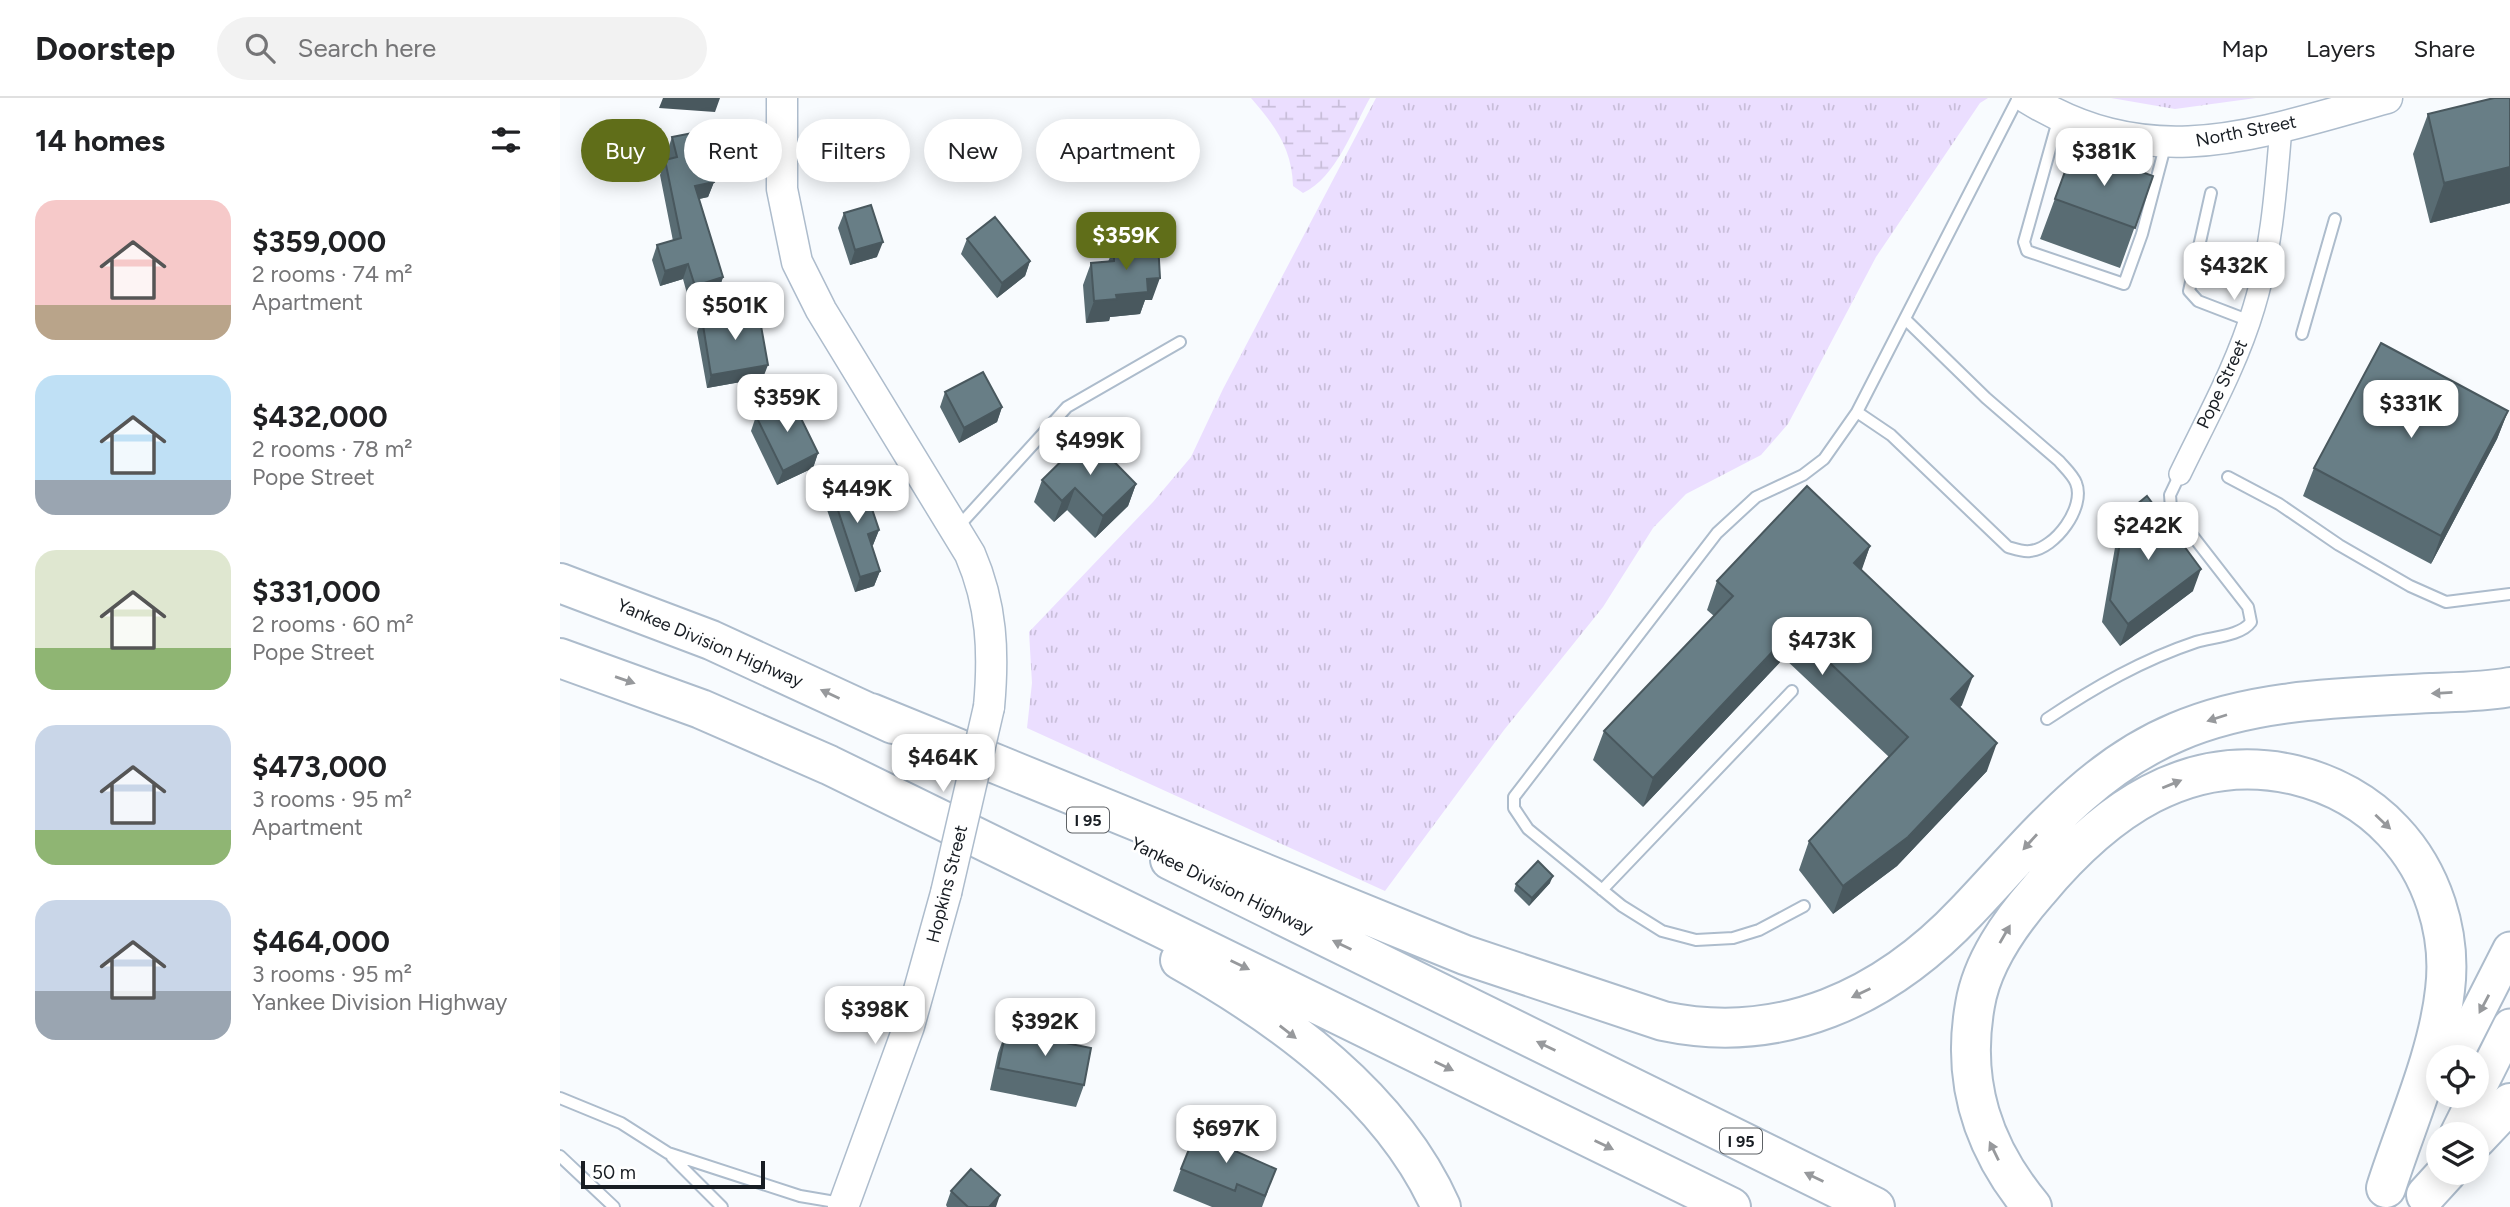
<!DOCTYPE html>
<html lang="en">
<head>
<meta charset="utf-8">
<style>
  :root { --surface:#fff; --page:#f2f2f2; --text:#202124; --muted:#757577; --line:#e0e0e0; --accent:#606e19 }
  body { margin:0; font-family:Figtree,sans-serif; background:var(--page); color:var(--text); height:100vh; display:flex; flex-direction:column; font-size:26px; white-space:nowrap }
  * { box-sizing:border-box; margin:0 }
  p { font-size:23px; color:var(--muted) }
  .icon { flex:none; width:38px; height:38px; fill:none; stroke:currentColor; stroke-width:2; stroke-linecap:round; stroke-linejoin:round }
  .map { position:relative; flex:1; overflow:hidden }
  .side { display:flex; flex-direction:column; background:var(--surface); width:560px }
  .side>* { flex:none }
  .banner { position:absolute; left:21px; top:21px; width:665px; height:63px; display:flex; gap:14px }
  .fabs { position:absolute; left:1866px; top:947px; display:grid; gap:14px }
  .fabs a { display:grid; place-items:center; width:63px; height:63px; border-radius:50%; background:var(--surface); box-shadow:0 4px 18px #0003; font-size:35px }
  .scale { position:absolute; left:21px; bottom:18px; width:184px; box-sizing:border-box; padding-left:7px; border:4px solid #181d23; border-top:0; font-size:19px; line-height:24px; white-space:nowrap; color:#181d23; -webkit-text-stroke:5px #fff; paint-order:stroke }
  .price { position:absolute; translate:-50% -60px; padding:0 16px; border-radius:14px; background:#fff; color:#222; font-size:23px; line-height:46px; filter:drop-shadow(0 2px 4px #0008) }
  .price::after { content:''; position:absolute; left:50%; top:42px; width:21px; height:16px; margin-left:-10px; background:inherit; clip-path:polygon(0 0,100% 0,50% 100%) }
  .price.current { background:var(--accent); color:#fff }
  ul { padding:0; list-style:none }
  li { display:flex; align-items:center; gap:21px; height:175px; padding:0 35px }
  li span { display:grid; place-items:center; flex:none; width:196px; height:140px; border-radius:21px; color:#555 }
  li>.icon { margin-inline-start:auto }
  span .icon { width:84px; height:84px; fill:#fffc; stroke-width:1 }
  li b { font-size:30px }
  h2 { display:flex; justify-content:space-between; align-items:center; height:84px; padding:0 35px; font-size:30px }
  .chip { padding:0 24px; border-radius:32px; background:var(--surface); box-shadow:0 4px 18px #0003; font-size:24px; line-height:63px }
  .chip.current { background:var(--accent); color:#fff }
  header { display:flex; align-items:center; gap:42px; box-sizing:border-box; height:98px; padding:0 35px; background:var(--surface); border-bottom:2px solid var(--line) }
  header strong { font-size:33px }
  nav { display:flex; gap:38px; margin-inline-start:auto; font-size:24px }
  .search { width:490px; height:63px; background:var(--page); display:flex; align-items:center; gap:18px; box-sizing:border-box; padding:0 24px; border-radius:38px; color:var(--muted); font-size:26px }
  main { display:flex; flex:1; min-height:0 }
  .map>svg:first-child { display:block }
</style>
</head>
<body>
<header>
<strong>Doorstep</strong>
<div class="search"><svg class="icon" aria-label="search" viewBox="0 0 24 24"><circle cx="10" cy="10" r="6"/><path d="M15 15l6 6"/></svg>Search here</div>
<nav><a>Map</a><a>Layers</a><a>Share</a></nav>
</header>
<main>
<section class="side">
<h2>14 homes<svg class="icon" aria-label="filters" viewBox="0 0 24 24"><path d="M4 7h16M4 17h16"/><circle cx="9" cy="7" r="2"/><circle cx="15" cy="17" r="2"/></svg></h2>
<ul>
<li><span style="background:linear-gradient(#f6c9c9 75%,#b9a48a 0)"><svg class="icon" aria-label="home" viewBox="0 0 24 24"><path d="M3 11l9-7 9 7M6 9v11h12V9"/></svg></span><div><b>$359,000</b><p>2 rooms · 74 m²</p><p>Apartment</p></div></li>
<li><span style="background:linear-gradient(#bfe0f5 75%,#9aa5b1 0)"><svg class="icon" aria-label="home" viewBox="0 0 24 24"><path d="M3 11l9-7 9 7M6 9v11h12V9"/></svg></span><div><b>$432,000</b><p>2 rooms · 78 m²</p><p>Pope Street</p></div></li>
<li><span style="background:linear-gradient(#dfe7d0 70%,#8fb573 0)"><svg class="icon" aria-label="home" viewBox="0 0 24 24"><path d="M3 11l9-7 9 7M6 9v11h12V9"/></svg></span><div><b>$331,000</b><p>2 rooms · 60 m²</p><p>Pope Street</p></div></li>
<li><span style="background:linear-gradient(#c9d6e8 75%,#8fb573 0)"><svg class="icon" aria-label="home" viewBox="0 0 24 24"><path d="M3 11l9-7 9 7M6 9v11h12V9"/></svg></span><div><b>$473,000</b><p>3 rooms · 95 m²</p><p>Apartment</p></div></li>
<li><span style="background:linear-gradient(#c9d6e8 65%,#9aa5b1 0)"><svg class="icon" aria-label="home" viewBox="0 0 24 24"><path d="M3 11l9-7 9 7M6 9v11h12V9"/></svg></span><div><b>$464,000</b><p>3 rooms · 95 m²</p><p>Yankee Division Highway</p></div></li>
</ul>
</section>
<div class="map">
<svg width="1950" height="1109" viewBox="0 0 1950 1109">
  <defs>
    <pattern id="grass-tufts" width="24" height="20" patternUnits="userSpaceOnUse" patternTransform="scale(1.75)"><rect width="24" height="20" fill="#ebdeff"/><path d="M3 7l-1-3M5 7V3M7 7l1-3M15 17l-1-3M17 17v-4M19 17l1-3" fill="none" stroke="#c9beda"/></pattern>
    <pattern id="wetland-marsh" width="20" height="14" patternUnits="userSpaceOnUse" patternTransform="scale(1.75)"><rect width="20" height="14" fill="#ebdeff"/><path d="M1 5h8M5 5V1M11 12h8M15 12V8" fill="none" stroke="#c9beda"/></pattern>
  </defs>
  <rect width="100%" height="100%" fill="#f8fbfe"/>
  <path fill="url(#grass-tufts)" d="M816 0H1428L1420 5 1316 159 1228 326 1201 357 1126 396 1093 430 1043 509 944 632 825 793 467 630 472 585 469 534 593 404 631 359 663 291Z
    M1551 0H1696L1615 11Z"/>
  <path fill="url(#wetland-marsh)" d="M691 0H810C793 30 776 80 743 95L733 88C732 50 715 28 691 0Z"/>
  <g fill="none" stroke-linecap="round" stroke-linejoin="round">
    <g stroke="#adbccc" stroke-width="14">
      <path id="lane" d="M1499 19 1464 144 1467 153 1564 186 1582 136 1606 45
        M1651 95 1629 193 1638 203 1690 223
        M1742 236 1775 121
        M1297 314 1458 0
        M1668 379 1719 406 1779 447 1850 488 1886 504 1950 496
        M397 430 507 309 620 244
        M1487 621C1535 589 1582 562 1636 544 1652 539 1681 538 1691 524L1688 509 1611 410 1610 397 1620 376
        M1042 792 1232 593
        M1244 808 1199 832 1173 840 1136 842 1102 833 1062 808 968 731 954 710V699L1157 435 1196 399 1243 377 1264 361 1297 314 1331 337 1448 449C1455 451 1463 454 1470 453 1495 451 1526 409 1516 385 1513 377 1504 369 1499 363L1426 300 1345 221
        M0 1000 61 1025 108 1055 240 1098 281 1105
        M0 1058 54 1109
        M112 1059 162 1109"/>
    </g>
    <g stroke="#adbccc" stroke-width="24">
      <path id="street" d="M1620 376C1646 322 1677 267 1694 209 1712 150 1716 89 1721 29"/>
    </g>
    <g stroke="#adbccc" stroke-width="33">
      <path id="secondary" d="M222 0V91L237 164 261 212 410 456C432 507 434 554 429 609
        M1467 0C1592 77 1696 36 1827 0
        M283 1109 349 928 386 795"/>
    </g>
    <g stroke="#adbccc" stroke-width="37">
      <path id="primary" d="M1895 959 1950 851
        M1916 996 1950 928
        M1897 1036 1916 998"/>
    </g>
    <g stroke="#adbccc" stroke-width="42">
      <path id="highway" d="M0 485 151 542 333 626
        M0 560 141 611 269 667 1171 1109
        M311 615 905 857 1103 923C1221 948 1325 900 1406 814 1470 747 1528 671 1617 634 1696 600 1786 600 1871 595 1897 594 1924 594 1950 589
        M610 762 1315 1109
        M620 862C723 920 832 999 881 1109
        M1916 1041 1950 1005
        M1866 1097 1887 1074
        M1472 1109C1423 1050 1401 985 1415 907 1422 864 1450 825 1478 793 1544 714 1627 652 1735 677 1772 686 1807 705 1833 733 1872 774 1892 835 1885 892 1878 957 1846 1027 1826 1090"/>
    </g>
    <use href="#lane" stroke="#fff" stroke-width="10"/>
    <use href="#street" stroke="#fff" stroke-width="21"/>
    <use href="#secondary" stroke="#fff" stroke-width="30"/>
    <use href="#primary" stroke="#fff" stroke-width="33"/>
    <use href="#highway" stroke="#fff" stroke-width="38"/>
    <g stroke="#adbccc" stroke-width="33" stroke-linecap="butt">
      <path id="secondary-bridge" d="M386 795 429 609"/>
    </g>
    <use href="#secondary-bridge" stroke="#fff" stroke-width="30"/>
  </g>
  <path fill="#596c73" d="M1950 0V105L1870 125 1853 56 1868 16Z
    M112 39 154 84 148 99 139 101 163 179 158 194 129 203 123 181 100 188 92 162 97 147 113 143 100 77 105 62 108 61 107 54Z
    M1514 49 1593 78 1560 170 1480 141Z
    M284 115 317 159 290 167 278 130Z
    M407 141 470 163 465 178 437 200 401 156Z
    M554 149 592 202H585L580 216 550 219 549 223 526 225 523 187 531 165 548 164Z
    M142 221 203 280 147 290 137 234Z
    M385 294 442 309 437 324 399 345 380 309Z
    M1948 313 1937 341 1871 466 1743 398 1754 370Z
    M196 318 258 355 253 370 217 387 191 333Z
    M482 382 576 386 568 408 535 440 507 412 494 424 474 404Z
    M270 388 294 394 319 432 313 447 312 448 320 473 314 488 295 494 264 403Z
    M1565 416 1633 493 1560 548 1542 524 1557 438Z
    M1310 448 1301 472 1402 607 1400 609 1427 673 1337 768 1273 816 1239 772 1249 743 1329 659 1224 560 1083 709 1033 662 1044 633 1154 518 1147 512 1157 483Z
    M990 785 969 808 954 793 956 786Z
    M446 933 524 987 516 1009 430 992 438 955Z
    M657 1046 708 1093 702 1109H652L613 1093 621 1071Z
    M391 1093 436 1109H387L386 1107Z"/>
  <path fill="#49585e" d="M103 0H160L155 14 99 10Z
    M1950 69V105L1870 125 1884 85Z
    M154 84 148 99 130 103 135 88Z
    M323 144 317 159 290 167 295 152Z
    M470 163 465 178 437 200 442 185Z
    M128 166 123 181 100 188 105 173Z
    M163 179 158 194 129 203 135 188Z
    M600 180 592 202H585L580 216 550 219 549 223 526 225 534 203 556 197 587 181Z
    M208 267 203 280 147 290 151 277Z
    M442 309 437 324 399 345 404 330Z
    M1948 313 1937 341 1871 466 1881 438Z
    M258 355 253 370 217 387 223 373Z
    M576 386 568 408 535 440 543 418Z
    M515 390 507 412 494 424 502 403Z
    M319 432 313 447 302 451 308 436Z
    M1310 448 1300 477 1294 465Z
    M1641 471 1633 493 1560 548 1568 526Z
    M320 473 314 488 295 494 300 479Z
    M1234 531 1224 560 1083 709 1093 680Z
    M1413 578 1402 607 1381 630 1391 601Z
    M1437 645 1427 673 1337 768 1273 816 1283 788Z
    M993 778 990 785 969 808 972 800Z
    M440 1097 436 1109H429Z"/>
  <path fill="#687e86" stroke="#49585e" stroke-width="2" d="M1934 0H1950V69L1884 85 1868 16Z
    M143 33 154 84 135 88 163 179 135 188 128 166 105 173 97 147 121 140 105 62 117 59 112 39Z
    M1514 49 1593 78 1575 130 1495 101Z
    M311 107 323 144 295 152 284 115Z
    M435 119 470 163 442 185 407 141Z
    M598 145 600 180 587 181 588 194 556 197 557 201 534 203 531 165 554 163V149Z
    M198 211 208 267 151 277 142 221Z
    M1821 245 1948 313 1881 438 1754 370Z
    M423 274 442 309 404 330 385 294Z
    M231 300 258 355 223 373 196 318Z
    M528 337 576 386 543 418 515 390 502 403 482 382Z
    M290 381 294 394 305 390 319 432 308 436 320 473 300 479 270 388Z
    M1247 388 1310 448 1294 465 1413 578 1391 601 1437 645 1348 739 1283 788 1249 743 1348 639 1234 531 1093 680 1044 633 1173 498 1157 483Z
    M1587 398 1641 471 1568 526 1550 502 1565 416Z
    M978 763 993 778 972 800 956 786Z
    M446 933 531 950 524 987 438 970Z
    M638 1029 660 1038 657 1045 716 1071 705 1098 677 1086 675 1093 621 1071Z
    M411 1071 440 1097 429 1109H408L391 1093Z"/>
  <defs><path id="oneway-solid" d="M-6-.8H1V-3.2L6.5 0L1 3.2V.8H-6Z" transform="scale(1.75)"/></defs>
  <g fill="#97999c">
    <use href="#oneway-solid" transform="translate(65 582) rotate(19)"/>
    <use href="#oneway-solid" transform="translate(1882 595) rotate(177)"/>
    <use href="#oneway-solid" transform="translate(270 596) rotate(-155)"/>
    <use href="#oneway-solid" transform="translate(1657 620) rotate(162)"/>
    <use href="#oneway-solid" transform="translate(1612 686) rotate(-22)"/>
    <use href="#oneway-solid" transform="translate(1823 724) rotate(43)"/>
    <use href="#oneway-solid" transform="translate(1470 744) rotate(132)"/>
    <use href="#oneway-solid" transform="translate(1445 836) rotate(-60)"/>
    <use href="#oneway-solid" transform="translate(782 847) rotate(-154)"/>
    <use href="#oneway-solid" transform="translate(680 867) rotate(26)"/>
    <use href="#oneway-solid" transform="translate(1301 895) rotate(154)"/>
    <use href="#oneway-solid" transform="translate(1924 906) rotate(118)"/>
    <use href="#oneway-solid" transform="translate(728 934) rotate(38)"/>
    <use href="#oneway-solid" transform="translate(986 948) rotate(-154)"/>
    <use href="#oneway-solid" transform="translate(884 968) rotate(26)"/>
    <use href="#oneway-solid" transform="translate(1044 1047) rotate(26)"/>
    <use href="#oneway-solid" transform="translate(1434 1053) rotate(-116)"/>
    <use href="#oneway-solid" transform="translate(1254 1079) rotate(-154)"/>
  </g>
  <g text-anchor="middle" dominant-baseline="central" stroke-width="5" stroke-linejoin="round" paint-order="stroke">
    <g fill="#fff" stroke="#5d6165" stroke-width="2">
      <rect x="507" y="709.5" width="42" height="25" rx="5"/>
      <rect x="1160" y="1030.5" width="42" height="25" rx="5"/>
    </g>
    <g font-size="16" font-weight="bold" fill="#181d23">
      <text x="528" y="722">I 95</text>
      <text x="1181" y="1043">I 95</text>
    </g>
    <g font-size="18" fill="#181d23" stroke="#fff">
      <text transform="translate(1686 33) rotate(-11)">North Street</text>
      <text transform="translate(1662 286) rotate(-65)">Pope Street</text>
      <text transform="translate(150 545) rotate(23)">Yankee Division Highway</text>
      <text transform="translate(387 786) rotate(-76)">Hopkins Street</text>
      <text transform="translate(662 788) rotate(26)">Yankee Division Highway</text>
    </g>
  </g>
</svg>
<div class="fabs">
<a><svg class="icon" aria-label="locate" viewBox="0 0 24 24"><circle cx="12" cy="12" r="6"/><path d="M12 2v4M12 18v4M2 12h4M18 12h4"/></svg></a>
<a><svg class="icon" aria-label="layers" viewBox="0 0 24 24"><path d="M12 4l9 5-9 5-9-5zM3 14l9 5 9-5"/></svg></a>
</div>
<div class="scale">50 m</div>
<b class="price" style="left:1544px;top:90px">$381K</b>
<b class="price current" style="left:566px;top:174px">$359K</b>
<b class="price" style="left:1674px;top:204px">$432K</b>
<b class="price" style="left:175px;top:244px">$501K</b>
<b class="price" style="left:227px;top:336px">$359K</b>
<b class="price" style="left:1851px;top:342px">$331K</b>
<b class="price" style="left:530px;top:379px">$499K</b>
<b class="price" style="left:297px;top:427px">$449K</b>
<b class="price" style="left:1588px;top:464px">$242K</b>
<b class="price" style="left:1262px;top:579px">$473K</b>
<b class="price" style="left:383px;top:696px">$464K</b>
<b class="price" style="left:315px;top:948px">$398K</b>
<b class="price" style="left:485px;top:960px">$392K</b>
<b class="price" style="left:666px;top:1067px">$697K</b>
<div class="banner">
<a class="chip current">Buy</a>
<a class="chip">Rent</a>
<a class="chip">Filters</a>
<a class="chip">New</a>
<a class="chip">Apartment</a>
</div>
</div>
</main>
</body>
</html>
